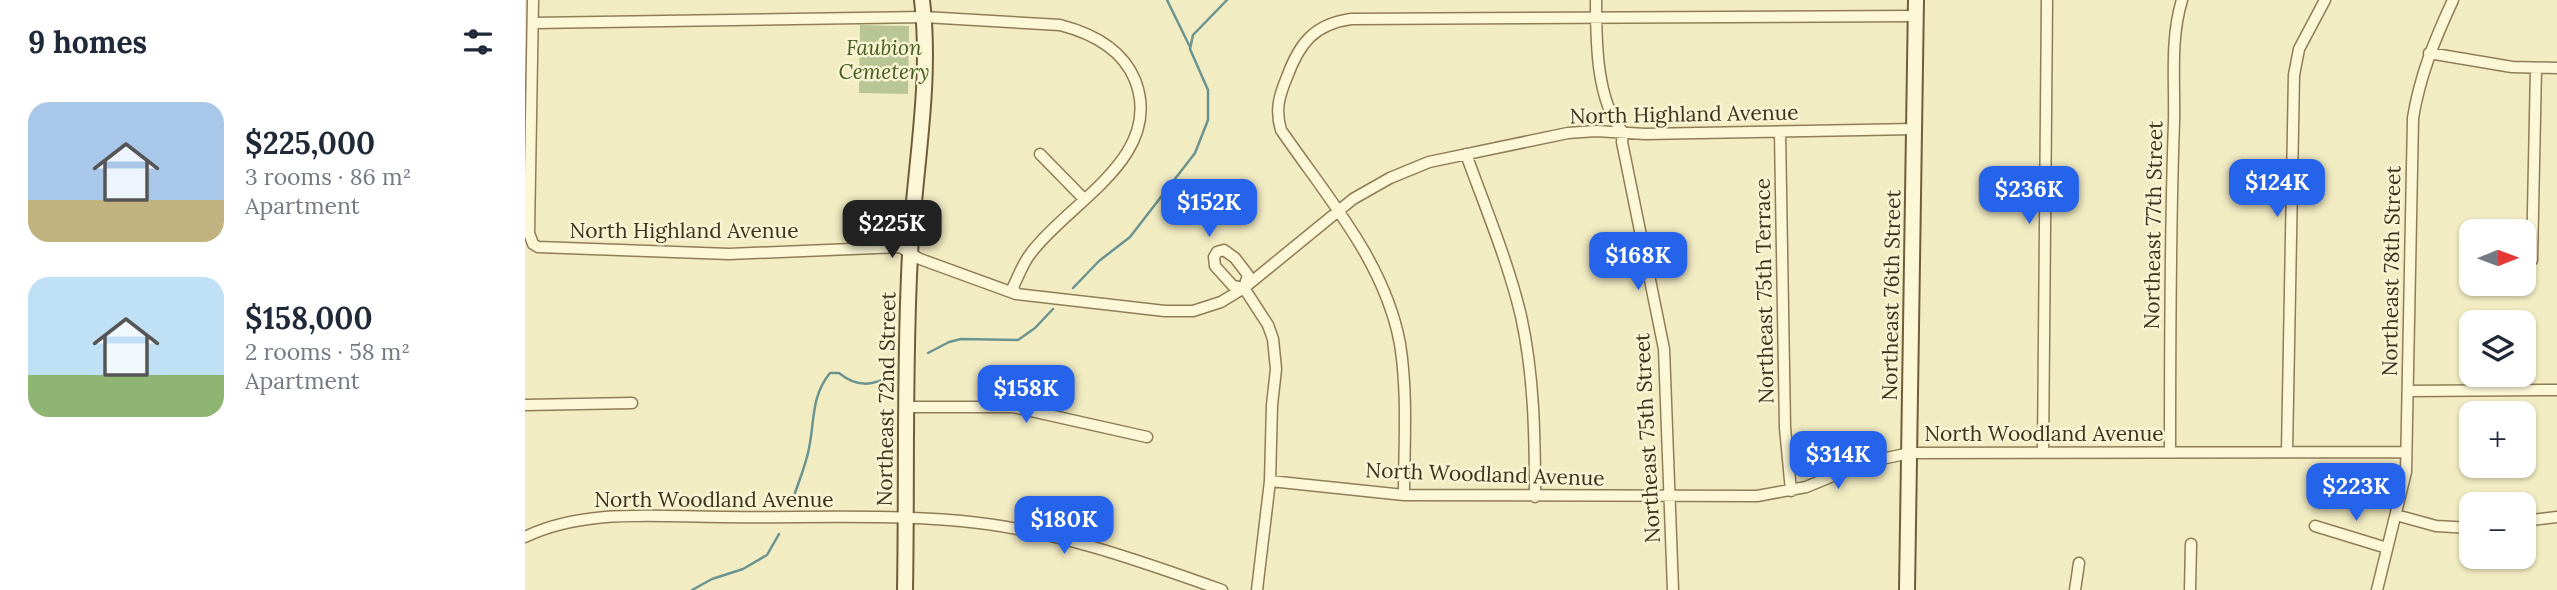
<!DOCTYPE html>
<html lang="en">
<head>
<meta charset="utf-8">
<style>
  :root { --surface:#fff; --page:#f6f6f7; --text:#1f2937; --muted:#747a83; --accent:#2563eb }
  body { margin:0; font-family:Lora,serif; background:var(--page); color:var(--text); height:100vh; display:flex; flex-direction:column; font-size:26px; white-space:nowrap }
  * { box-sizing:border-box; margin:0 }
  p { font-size:23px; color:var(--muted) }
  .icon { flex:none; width:38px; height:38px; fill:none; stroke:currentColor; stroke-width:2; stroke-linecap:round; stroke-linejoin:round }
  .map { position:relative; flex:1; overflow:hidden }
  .sheet { display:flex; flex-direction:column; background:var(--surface); width:525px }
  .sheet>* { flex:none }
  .needle { width:46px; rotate:89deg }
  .tools { position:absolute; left:1934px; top:219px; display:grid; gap:14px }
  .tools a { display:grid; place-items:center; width:77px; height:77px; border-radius:14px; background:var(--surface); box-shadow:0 2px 5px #0004; font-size:35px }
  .price { position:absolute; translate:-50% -60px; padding:0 16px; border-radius:14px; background:var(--accent); color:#fff; font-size:23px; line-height:46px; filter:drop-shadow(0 2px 4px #0008) }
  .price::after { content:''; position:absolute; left:50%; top:42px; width:21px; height:16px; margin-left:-10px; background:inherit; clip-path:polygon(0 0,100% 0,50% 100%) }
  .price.active { background:#222; color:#fff }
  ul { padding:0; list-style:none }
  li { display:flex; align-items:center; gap:21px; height:175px; padding:0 28px }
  li span { display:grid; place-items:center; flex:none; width:196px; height:140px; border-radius:21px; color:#555 }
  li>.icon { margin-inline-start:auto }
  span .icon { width:84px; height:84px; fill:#fffc; stroke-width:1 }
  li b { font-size:30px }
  h2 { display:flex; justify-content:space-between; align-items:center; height:84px; padding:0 28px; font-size:30px }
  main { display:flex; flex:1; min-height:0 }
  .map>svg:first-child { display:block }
</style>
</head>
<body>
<main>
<section class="sheet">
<h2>9 homes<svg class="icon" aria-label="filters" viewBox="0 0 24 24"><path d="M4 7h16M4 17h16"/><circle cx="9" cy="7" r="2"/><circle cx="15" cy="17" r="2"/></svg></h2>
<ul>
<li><span style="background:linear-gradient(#a9c7e8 70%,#c2b280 0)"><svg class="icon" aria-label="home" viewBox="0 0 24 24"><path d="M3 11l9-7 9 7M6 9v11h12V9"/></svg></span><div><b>$225,000</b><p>3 rooms · 86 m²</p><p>Apartment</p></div></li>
<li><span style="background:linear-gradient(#bfe0f5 70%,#8fb573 0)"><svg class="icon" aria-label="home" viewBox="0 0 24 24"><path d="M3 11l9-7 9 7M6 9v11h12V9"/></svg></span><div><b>$158,000</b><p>2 rooms · 58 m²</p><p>Apartment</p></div></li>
</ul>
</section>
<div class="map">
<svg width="2032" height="590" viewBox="0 0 2032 590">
  <rect width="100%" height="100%" fill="#f2ecc3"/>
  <path fill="#b8c695" d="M335 25 384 26 383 94 334 93Z"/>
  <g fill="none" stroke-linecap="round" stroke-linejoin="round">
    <path stroke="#6b9490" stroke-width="2.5" d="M642 0 665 47
      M548 288 574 261 605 237 670 153 683 120V90L665 49 668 35 702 0
      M403 353 424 342 436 339 493 340 510 328 528 309
      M267 502C272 486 279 470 283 453 290 425 285 397 305 373H314C331 387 349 387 367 374
      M167 590 187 579 218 569 242 555 254 534"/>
    <g stroke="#8f7d58" stroke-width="13">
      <path id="street" d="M8 0 4 233 8 244 13 247 204 254 375 247 395 259 491 294 640 311H668L696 302 719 288 828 199 865 178 904 162 1043 133 1071 131 1120 134 1390 129
        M1071 0C1071 39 1071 102 1098 132L1097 142 1139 349 1148 590
        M9 23 399 17 535 25C566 33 597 48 610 80 640 157 544 202 506 253 498 263 494 275 488 287L491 294
        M1904 53 1987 67 2032 68
        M1255 132 1260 428 1266 491
        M515 154 559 199
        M941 154C960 207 983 261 996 316 1009 375 1010 436 1010 497
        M699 250 710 258 723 275 719 288 708 286 690 266 689 257 692 252Z
        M2007 260 2011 68
        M719 288 743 325 748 339 751 369 747 405 745 481 732 590
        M1883 391 2032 390
        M0 405 107 403
        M381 407H488L622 437
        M1518 452 1522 0
        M1645 452C1645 342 1645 232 1649 122 1650 81 1645 39 1657 0
        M1762 452 1769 75 1774 49 1800 0
        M745 481 879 495 1232 496 1281 487 1342 462 1385 453 1881 452
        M879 495C879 445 883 394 875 344 860 262 802 197 756 130 750 110 754 96 762 77 774 44 789 24 826 19L1391 16
        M1871 515 1911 526 1946 528
        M1998 521 2032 517
        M1790 526 1862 548
        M0 537C61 508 132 517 198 517 277 518 358 514 436 521 526 529 613 560 697 590
        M1550 590 1554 563
        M1665 590 1666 544
        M1852 590 1881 472 1888 118C1895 75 1910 39 1928 0"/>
    </g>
    <g stroke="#705e3b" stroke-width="18">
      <path id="secondary" d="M380 590C382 478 379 366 385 255 389 170 407 86 397 0
        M1382 590 1391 0"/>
    </g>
    <use href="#street" stroke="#fcf7d7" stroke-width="10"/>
    <use href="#secondary" stroke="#fcf7d7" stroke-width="14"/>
  </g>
  <g text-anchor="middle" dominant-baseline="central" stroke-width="5" stroke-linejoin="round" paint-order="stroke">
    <g font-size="21" font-style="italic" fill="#445c22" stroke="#f9f4d3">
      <text x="359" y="47">Faubion<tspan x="359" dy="24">Cemetery</tspan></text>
    </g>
    <g font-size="21" fill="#3d321d" stroke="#f9f4d3">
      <text transform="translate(1159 114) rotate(-1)">North Highland Avenue</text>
      <text transform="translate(1628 225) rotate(-89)">Northeast 77th Street</text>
      <text x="159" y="230">North Highland Avenue</text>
      <text transform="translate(1866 271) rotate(-89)">Northeast 78th Street</text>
      <text transform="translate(1239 291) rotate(-91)">Northeast 75th Terrace</text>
      <text transform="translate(1366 295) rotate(-89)">Northeast 76th Street</text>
      <text transform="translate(361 399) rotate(-89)">Northeast 72nd Street</text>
      <text x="1519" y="433">North Woodland Avenue</text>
      <text transform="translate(1122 438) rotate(-93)">Northeast 75th Street</text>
      <text transform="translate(960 474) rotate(2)">North Woodland Avenue</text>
      <text x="189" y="499">North Woodland Avenue</text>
    </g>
  </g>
</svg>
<div class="tools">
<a><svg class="needle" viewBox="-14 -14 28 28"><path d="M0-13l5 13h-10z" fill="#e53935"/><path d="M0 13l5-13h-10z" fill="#747a83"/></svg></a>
<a><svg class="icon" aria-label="layers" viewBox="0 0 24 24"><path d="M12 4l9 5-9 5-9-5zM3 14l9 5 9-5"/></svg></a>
<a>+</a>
<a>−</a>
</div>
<b class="price" style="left:1752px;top:219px">$124K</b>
<b class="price" style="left:1504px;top:226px">$236K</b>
<b class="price" style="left:684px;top:239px">$152K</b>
<b class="price active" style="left:367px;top:260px">$225K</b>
<b class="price" style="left:1113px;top:292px">$168K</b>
<b class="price" style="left:501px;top:425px">$158K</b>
<b class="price" style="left:1313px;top:491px">$314K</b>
<b class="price" style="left:1831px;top:523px">$223K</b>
<b class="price" style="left:539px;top:556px">$180K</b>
</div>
</main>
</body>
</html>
